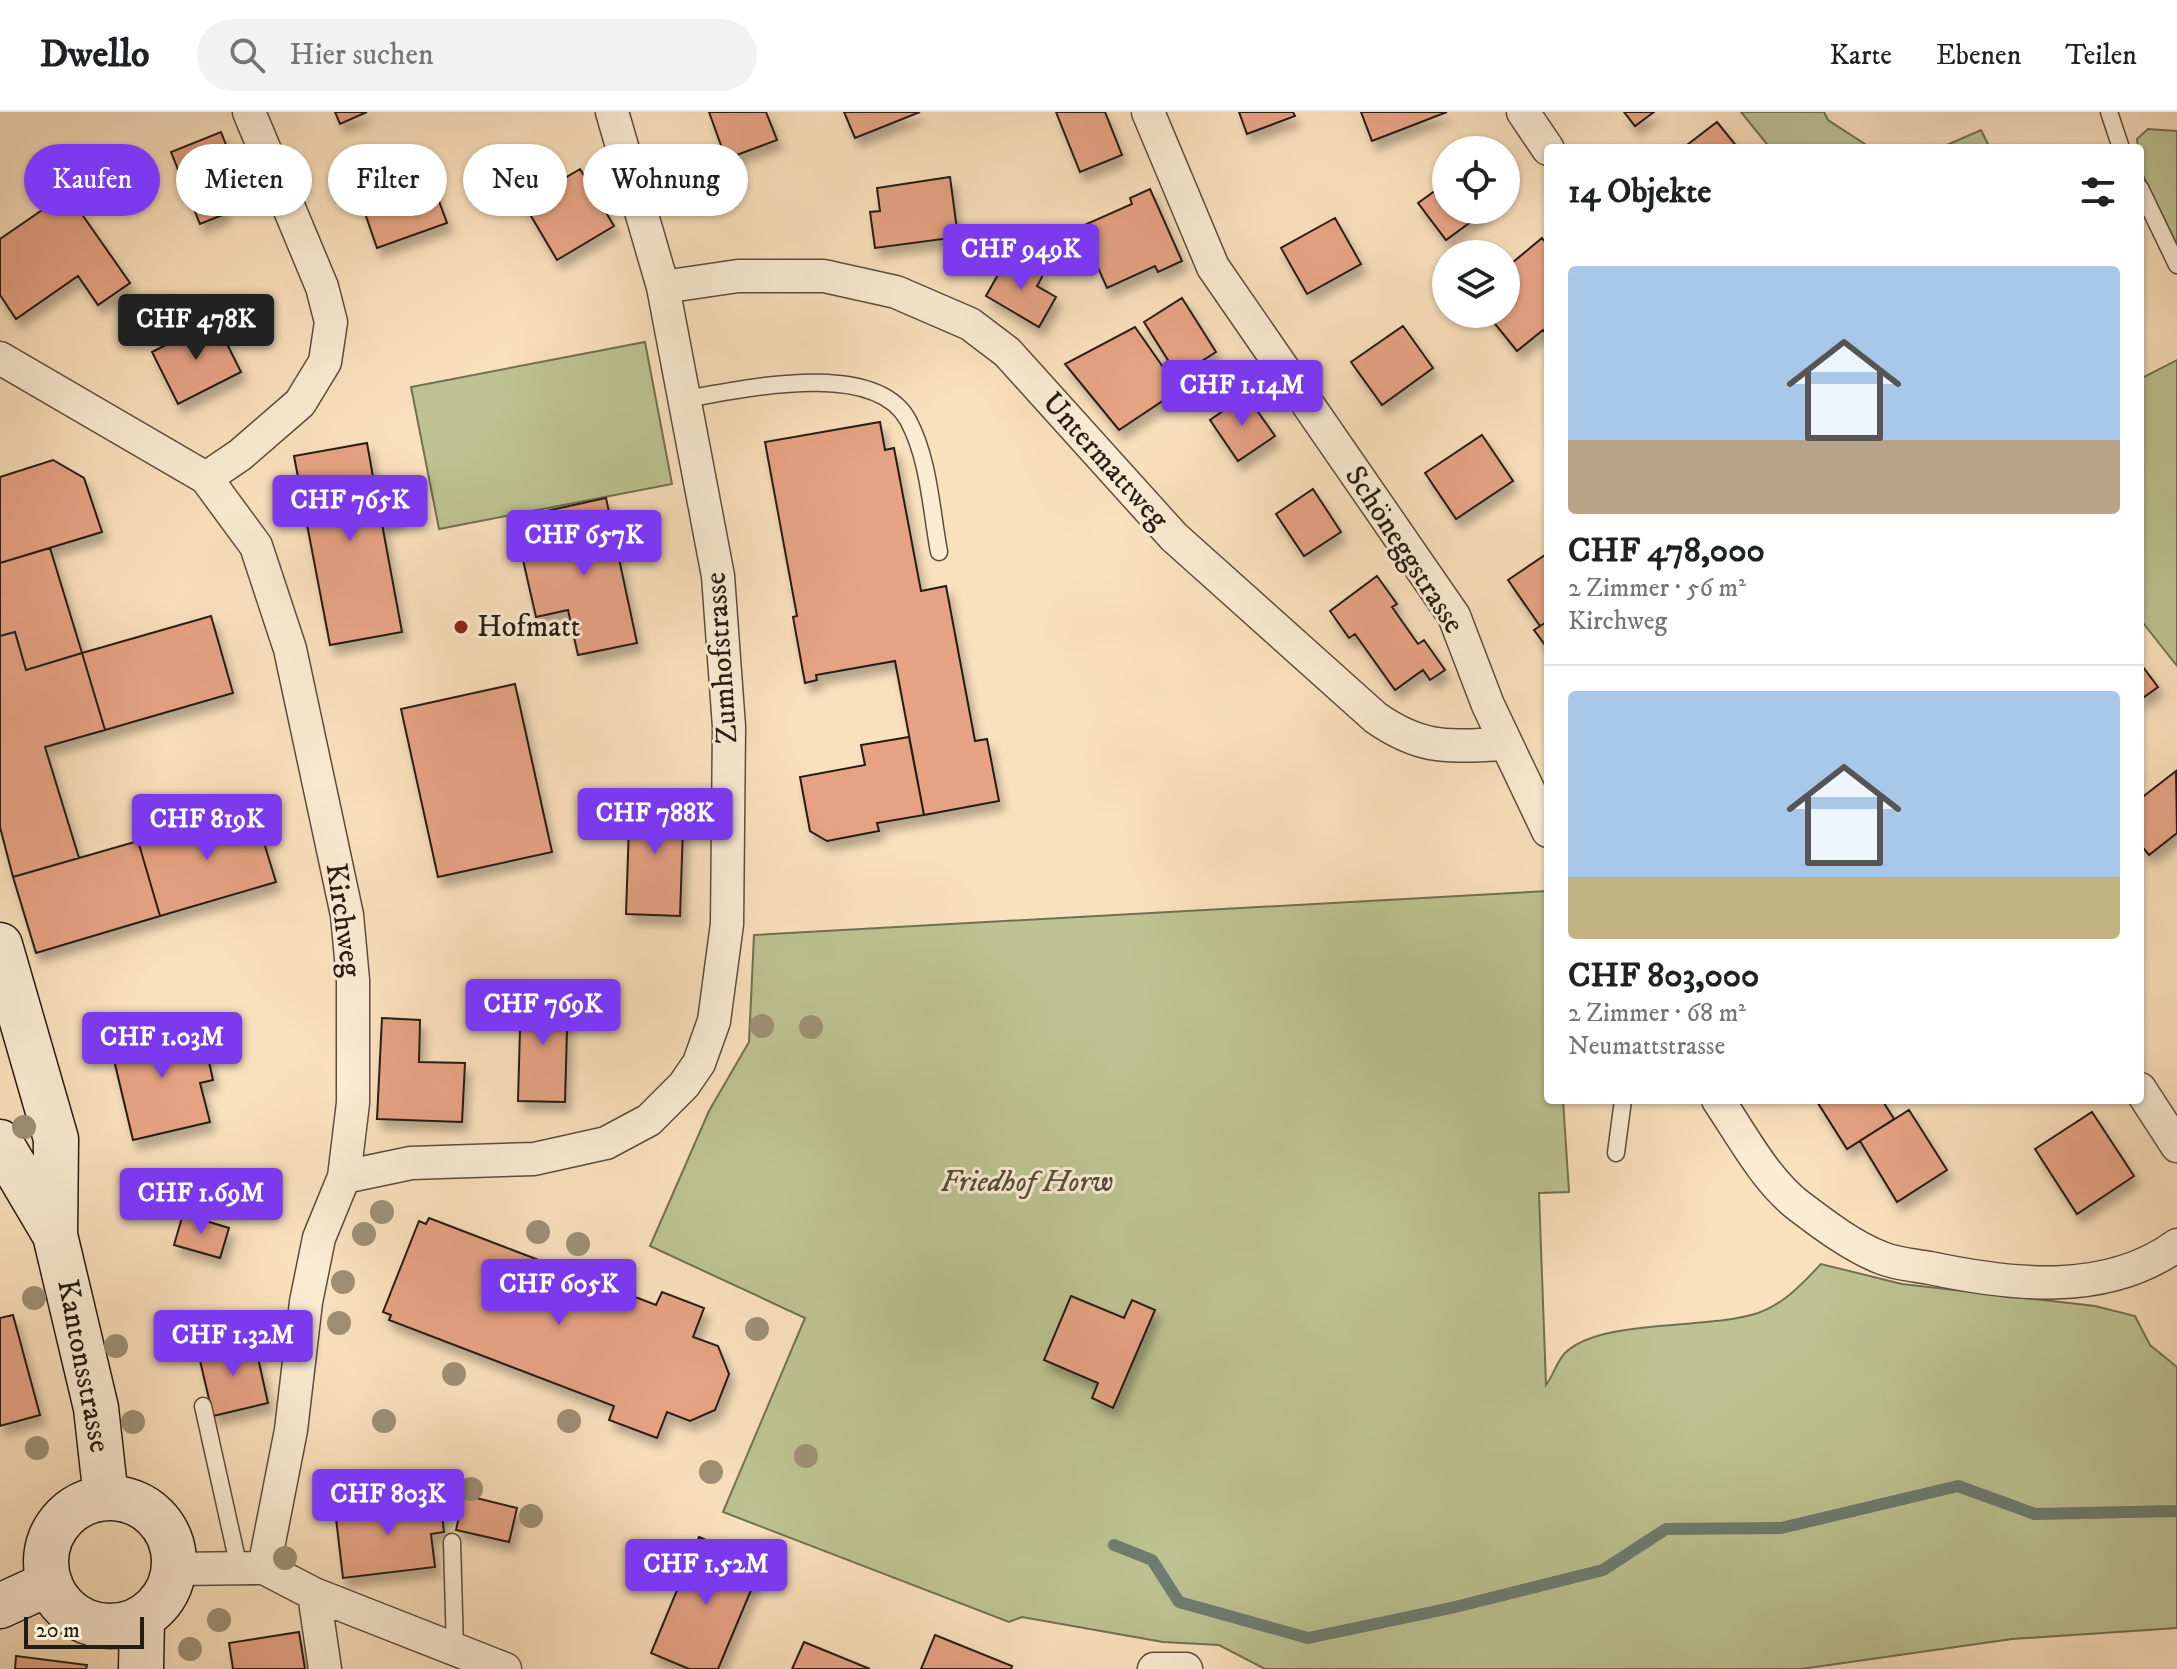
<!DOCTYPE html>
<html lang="de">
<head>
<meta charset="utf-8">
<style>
  :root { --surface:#fff; --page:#f2f2f2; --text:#202124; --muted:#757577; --line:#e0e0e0; --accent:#7c3aed }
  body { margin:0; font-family:"IM FELL DW Pica",serif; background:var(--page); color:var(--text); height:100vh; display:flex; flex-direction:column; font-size:30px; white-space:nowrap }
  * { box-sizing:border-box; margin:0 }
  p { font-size:26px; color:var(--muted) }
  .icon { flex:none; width:44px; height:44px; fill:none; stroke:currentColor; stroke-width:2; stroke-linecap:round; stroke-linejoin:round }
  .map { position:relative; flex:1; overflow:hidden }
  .details { position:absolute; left:1544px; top:32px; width:600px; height:960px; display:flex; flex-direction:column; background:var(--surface); border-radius:8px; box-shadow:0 2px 6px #0004 }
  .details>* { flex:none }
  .guide { position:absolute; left:24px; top:32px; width:760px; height:72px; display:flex; gap:16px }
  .fabs { position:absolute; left:1432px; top:24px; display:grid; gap:16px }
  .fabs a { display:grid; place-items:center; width:88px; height:88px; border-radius:50%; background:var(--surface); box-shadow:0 2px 6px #0004; font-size:40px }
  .scale { position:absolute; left:24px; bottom:20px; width:120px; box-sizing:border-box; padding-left:8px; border:4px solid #261c14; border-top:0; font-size:22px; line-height:28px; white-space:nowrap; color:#261c14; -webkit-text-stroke:6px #fcecd4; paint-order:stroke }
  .price { position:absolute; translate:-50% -68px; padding:0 18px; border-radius:8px; background:var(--accent); color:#fff; font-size:26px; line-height:52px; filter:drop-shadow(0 2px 4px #0008) }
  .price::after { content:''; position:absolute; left:50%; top:48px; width:24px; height:18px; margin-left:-12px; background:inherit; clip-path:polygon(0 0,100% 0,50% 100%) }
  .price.on { background:#222; color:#fff }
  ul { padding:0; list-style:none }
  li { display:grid; align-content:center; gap:16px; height:424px; padding:0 24px }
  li+li { border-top:2px solid var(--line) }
  li span { display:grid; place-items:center; height:248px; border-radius:8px; color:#555 }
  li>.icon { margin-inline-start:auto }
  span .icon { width:144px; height:144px; fill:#fffc; stroke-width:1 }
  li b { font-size:34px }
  h2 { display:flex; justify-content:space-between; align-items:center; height:96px; padding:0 24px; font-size:34px }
  .chip { padding:0 28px; border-radius:36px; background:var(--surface); box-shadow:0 2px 6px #0004; font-size:28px; line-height:72px }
  .chip.on { background:var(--accent); color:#fff }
  header { display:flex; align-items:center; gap:48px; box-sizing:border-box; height:112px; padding:0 40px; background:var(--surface); border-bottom:2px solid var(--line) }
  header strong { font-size:38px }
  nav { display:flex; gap:44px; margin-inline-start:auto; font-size:28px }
  .search { width:560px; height:72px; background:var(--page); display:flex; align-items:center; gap:20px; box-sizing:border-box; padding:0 28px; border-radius:44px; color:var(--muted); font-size:30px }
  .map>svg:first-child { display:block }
</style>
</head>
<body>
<header>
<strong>Dwello</strong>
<div class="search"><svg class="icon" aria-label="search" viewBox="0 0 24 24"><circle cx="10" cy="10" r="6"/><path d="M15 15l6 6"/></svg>Hier suchen</div>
<nav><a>Karte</a><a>Ebenen</a><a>Teilen</a></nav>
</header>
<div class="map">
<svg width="2177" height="1557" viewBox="0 0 2177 1557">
  <defs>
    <filter id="shadow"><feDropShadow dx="5" dy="9" stdDeviation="4" flood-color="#0004"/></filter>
  </defs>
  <rect width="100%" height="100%" fill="#fae1bd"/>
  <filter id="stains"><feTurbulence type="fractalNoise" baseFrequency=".0025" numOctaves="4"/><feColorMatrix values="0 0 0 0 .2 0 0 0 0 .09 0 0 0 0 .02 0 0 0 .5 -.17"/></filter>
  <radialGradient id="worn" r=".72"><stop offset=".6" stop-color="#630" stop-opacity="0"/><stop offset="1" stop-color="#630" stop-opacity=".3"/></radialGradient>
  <path fill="#bdc392" stroke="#727053" stroke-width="2" d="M1741 0H1824L1828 8 1871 36H1770Z
    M2148 17 2177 19V133L2140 57 2137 27Z
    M1981 18 1990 36H1940Z
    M645 230 672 372 439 417 411 275Z
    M2177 248V554L2140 507V267Z
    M1548 779V988H1563L1569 1080 1539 1081 1546 1273C1553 1264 1557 1249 1565 1241 1600 1206 1707 1218 1758 1201 1784 1192 1803 1171 1821 1152L1902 1172 2095 1194 2135 1204 2150 1233 2177 1255V1516L2012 1527 1801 1557H1265L1219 1533 1163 1530 1022 1505 1009 1510 723 1400 805 1206 650 1134 709 999 749 930 754 823Z"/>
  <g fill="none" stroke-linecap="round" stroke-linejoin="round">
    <path stroke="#6e7d72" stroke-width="12" d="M1114 1433 1152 1448 1179 1490 1308 1526 1451 1496 1603 1458 1666 1417 1781 1416 1958 1374 2035 1402 2177 1399"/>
  </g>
  <path fill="#e6a384" stroke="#261c14" stroke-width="2" filter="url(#shadow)" d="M335 0H367L340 12Z
    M709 0H766L777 28 726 47Z
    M844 0H920L855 26Z
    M1056 0H1105L1122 43 1080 60Z
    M1239 0H1293L1295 4 1247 22Z
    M1361 0H1447L1372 29Z
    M1624 0H1654L1635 14Z
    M1717 10 1738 36H1683Z
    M221 20 243 76 219 86 225 102 200 112 171 40Z
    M426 54 447 111 377 136 357 78Z
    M580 57 614 114 557 148 518 82 553 61 558 70Z
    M950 65 958 125 875 136 870 100 880 99 877 76Z
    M1446 71V98H1487L1446 128 1418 91Z
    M1150 77 1182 149 1158 160 1155 154 1107 176 1080 115 1132 92 1130 86Z
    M67 81 130 171 98 193 78 164 16 207 0 183V127Z
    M1335 106 1361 152 1307 182 1281 136Z
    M1542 126 1548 134V224L1543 218 1517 239 1487 202H1506V156Z
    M1009 143 1043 163 1037 174 1056 185 1039 215 986 184Z
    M1182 186 1216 240 1178 264 1144 210Z
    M215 208 241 260 178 292 152 240Z
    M1403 214 1433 256 1382 293 1351 250Z
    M1135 215 1179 278 1119 318 1065 252Z
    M1246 283 1275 324 1238 349 1210 308Z
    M880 310 885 338 894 336 921 479 946 474 975 629 987 627 999 689 924 703 895 549 816 563 817 568 805 571 793 505 797 504 765 330Z
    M1482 323 1513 369 1456 407 1425 361Z
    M367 331 376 382 393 379 398 409 382 412 402 520 330 533 294 344Z
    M53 348 84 366 102 420 0 451V365Z
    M1313 377 1341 420 1304 444 1276 402Z
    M606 386 637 531 578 543 568 498 536 505 523 448 555 440 546 399Z
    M50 436 82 541 26 558 15 520 0 524V451Z
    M1548 441V509L1540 514 1508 468Z
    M1377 464 1397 492 1392 495 1418 532 1424 528 1445 558 1430 568 1423 558 1395 578 1355 522 1349 526 1330 499Z
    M211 504 233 581 105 618 82 541Z
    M1548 509V537L1534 518Z
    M15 520 26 558 82 541 105 618 45 635 79 746 13 765 0 715V524Z
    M2140 551 2158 575 2140 588Z
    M515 572 552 740 438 765 401 597Z
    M909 625 924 703 877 711 879 719 827 729 810 719 800 665 865 653 861 633Z
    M2176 659 2177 721 2149 743 2140 732V687Z
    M630 684 684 686 680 804 626 802Z
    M253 695 276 770 160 804 138 729Z
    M138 729 160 804 36 841 13 765Z
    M521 880 568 881 565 990 518 989Z
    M382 906 420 908 419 950 465 951 462 1010 377 1007Z
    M182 910 188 935 205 932 213 968 200 971 210 1010 133 1028 109 927Z
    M1816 988H1882L1894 1007 1847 1037Z
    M1909 998 1947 1058 1897 1090 1860 1029Z
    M2092 1000 2134 1064 2077 1102 2035 1037Z
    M183 1102 229 1116 220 1146 174 1133Z
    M429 1106 656 1193 662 1180 704 1196 693 1225 718 1234 729 1262 715 1298 690 1309 667 1300 657 1326 609 1308 614 1294 389 1208 391 1203 383 1200 419 1109 426 1112Z
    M1071 1184 1124 1206 1132 1188 1155 1198 1113 1296 1092 1286 1098 1271 1044 1248Z
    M13 1203 40 1303 0 1314V1206Z
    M254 1228 268 1291 213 1304 198 1240Z
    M464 1383 517 1396 509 1430 456 1418Z
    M440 1386 444 1420 431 1422 435 1455 343 1466 335 1398Z
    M699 1425 762 1452 718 1557H689L651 1541Z
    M299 1520 305 1557H233L229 1531Z
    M935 1523 1012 1554 1011 1557H921Z
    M804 1530 870 1557H792Z
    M16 1544 87 1553 86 1557H15Z"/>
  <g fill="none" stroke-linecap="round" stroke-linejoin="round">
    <g stroke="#5b4d3e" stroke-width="19">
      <path id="lane" d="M2109 0 2121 36
        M2140 76 2177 153
        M685 287C740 278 874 246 908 308 929 347 931 397 939 440
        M1616 1041 1623 988
        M203 1294 239 1456
        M452 1430 455 1537"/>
    </g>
    <g stroke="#5b4d3e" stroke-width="35">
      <path id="street" d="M1148 0 1213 155 1454 504 1488 593 1548 719
        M1523 0 1548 37
        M663 175 738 164H824L896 180 970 212 1007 240 1174 425 1376 606C1424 639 1449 634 1505 632
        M0 246 206 366 256 434 290 537 347 803 353 868V991L344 1065 319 1126 306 1190 291 1318 264 1456
        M206 366 240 343 300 291 325 250 331 210 322 175 249 0
        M2140 977 2177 1034
        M1718 988C1742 1023 1765 1068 1799 1094 1824 1113 1853 1135 1882 1146 1896 1152 1914 1153 1930 1156 2010 1173 2106 1185 2177 1133
        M344 1065 411 1051 534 1047 606 1031 649 1008 684 973 699 951 714 909 727 812 729 615 718 464 663 175 612 0
        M174 1457 264 1456 314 1482 505 1557
        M314 1482 325 1557
        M1154 1557H1186"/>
    </g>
    <g stroke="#261c14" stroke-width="47">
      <path id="secondary" d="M0 833 56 1027 55 1123 96 1296 106 1386
        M0 1030 55 1123
        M46 1450a64 64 0 1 1 128 0a64 64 0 1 1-128 0Z
        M0 1494 50 1471
        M141 1557 142 1506"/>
    </g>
    <use href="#lane" stroke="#fcecd4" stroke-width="16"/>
    <use href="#street" stroke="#fcecd4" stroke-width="32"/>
    <use href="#secondary" stroke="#fcecd4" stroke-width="44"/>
  </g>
  <g fill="#9e9075">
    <circle cx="762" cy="914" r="12"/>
    <circle cx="811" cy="915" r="12"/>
    <circle cx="24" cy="1015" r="12"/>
    <circle cx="382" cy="1100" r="12"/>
    <circle cx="538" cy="1120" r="12"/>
    <circle cx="364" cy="1122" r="12"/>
    <circle cx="578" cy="1132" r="12"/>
    <circle cx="343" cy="1170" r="12"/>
    <circle cx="34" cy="1186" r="12"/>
    <circle cx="339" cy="1211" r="12"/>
    <circle cx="757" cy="1217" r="12"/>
    <circle cx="116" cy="1234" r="12"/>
    <circle cx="454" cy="1262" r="12"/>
    <circle cx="384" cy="1309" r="12"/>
    <circle cx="569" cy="1309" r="12"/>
    <circle cx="133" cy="1310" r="12"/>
    <circle cx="37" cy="1336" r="12"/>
    <circle cx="806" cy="1344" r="12"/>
    <circle cx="711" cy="1360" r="12"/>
    <circle cx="471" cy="1377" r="12"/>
    <circle cx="340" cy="1380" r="12"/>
    <circle cx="531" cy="1404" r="12"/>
    <circle cx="285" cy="1446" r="12"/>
    <circle cx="219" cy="1508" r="12"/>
    <circle cx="190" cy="1537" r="12"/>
  </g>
  <circle fill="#8f2418" stroke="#fcecd4" stroke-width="3" cx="461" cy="515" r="8"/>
  <g text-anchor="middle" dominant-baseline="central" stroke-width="6" stroke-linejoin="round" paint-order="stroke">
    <g font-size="30" fill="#261c14" stroke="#fcecd4">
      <text transform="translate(1105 349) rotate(48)">Untermattweg</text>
      <text transform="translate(1404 438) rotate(57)">Schöneggstrasse</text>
      <text transform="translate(722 546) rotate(-94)">Zumhofstrasse</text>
      <text transform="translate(343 808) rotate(82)">Kirchweg</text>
      <text transform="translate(83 1254) rotate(79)">Kantonsstrasse</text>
    </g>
    <g font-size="30" fill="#261c14" stroke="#fcecd4" text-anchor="start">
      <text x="477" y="515">Hofmatt</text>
    </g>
    <g font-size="30" font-style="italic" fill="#534e3a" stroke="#fcecd4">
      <text x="1027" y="1070">Friedhof Horw</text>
    </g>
  </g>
  <rect width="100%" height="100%" filter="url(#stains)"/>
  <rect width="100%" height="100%" fill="url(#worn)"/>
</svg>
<div class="fabs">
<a><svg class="icon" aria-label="locate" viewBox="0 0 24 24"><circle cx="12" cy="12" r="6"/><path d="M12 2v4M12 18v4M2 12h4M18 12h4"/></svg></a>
<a><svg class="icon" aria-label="layers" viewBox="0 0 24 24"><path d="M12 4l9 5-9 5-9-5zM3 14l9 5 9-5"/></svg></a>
</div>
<div class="scale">20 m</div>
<b class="price" style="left:1021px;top:180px">CHF 949K</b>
<b class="price on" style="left:196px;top:250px">CHF 478K</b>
<b class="price" style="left:1242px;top:316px">CHF 1.14M</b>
<b class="price" style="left:350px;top:431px">CHF 765K</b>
<b class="price" style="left:584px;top:466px">CHF 657K</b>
<b class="price" style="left:655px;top:744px">CHF 788K</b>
<b class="price" style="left:207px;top:750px">CHF 819K</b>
<b class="price" style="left:543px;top:935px">CHF 769K</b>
<b class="price" style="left:162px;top:968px">CHF 1.03M</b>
<b class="price" style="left:201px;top:1124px">CHF 1.69M</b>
<b class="price" style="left:559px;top:1215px">CHF 605K</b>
<b class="price" style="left:233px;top:1266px">CHF 1.32M</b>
<b class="price" style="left:388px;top:1425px">CHF 803K</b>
<b class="price" style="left:706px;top:1495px">CHF 1.52M</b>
<div class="guide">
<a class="chip on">Kaufen</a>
<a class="chip">Mieten</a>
<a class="chip">Filter</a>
<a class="chip">Neu</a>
<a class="chip">Wohnung</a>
</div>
<section class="details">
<h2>14 Objekte<svg class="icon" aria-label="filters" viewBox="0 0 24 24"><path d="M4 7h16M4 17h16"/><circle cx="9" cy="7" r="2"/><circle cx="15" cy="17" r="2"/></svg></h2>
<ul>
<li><span style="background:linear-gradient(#a9c7e8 70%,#b9a48a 0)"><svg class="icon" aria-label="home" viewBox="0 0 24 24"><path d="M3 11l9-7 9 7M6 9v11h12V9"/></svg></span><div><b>CHF 478,000</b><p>2 Zimmer · 56 m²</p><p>Kirchweg</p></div></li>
<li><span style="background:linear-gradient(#a9c7e8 75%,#c2b280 0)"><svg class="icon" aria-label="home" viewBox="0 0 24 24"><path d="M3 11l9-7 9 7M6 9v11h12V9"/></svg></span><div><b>CHF 803,000</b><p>2 Zimmer · 68 m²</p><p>Neumattstrasse</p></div></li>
</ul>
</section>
</div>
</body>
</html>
